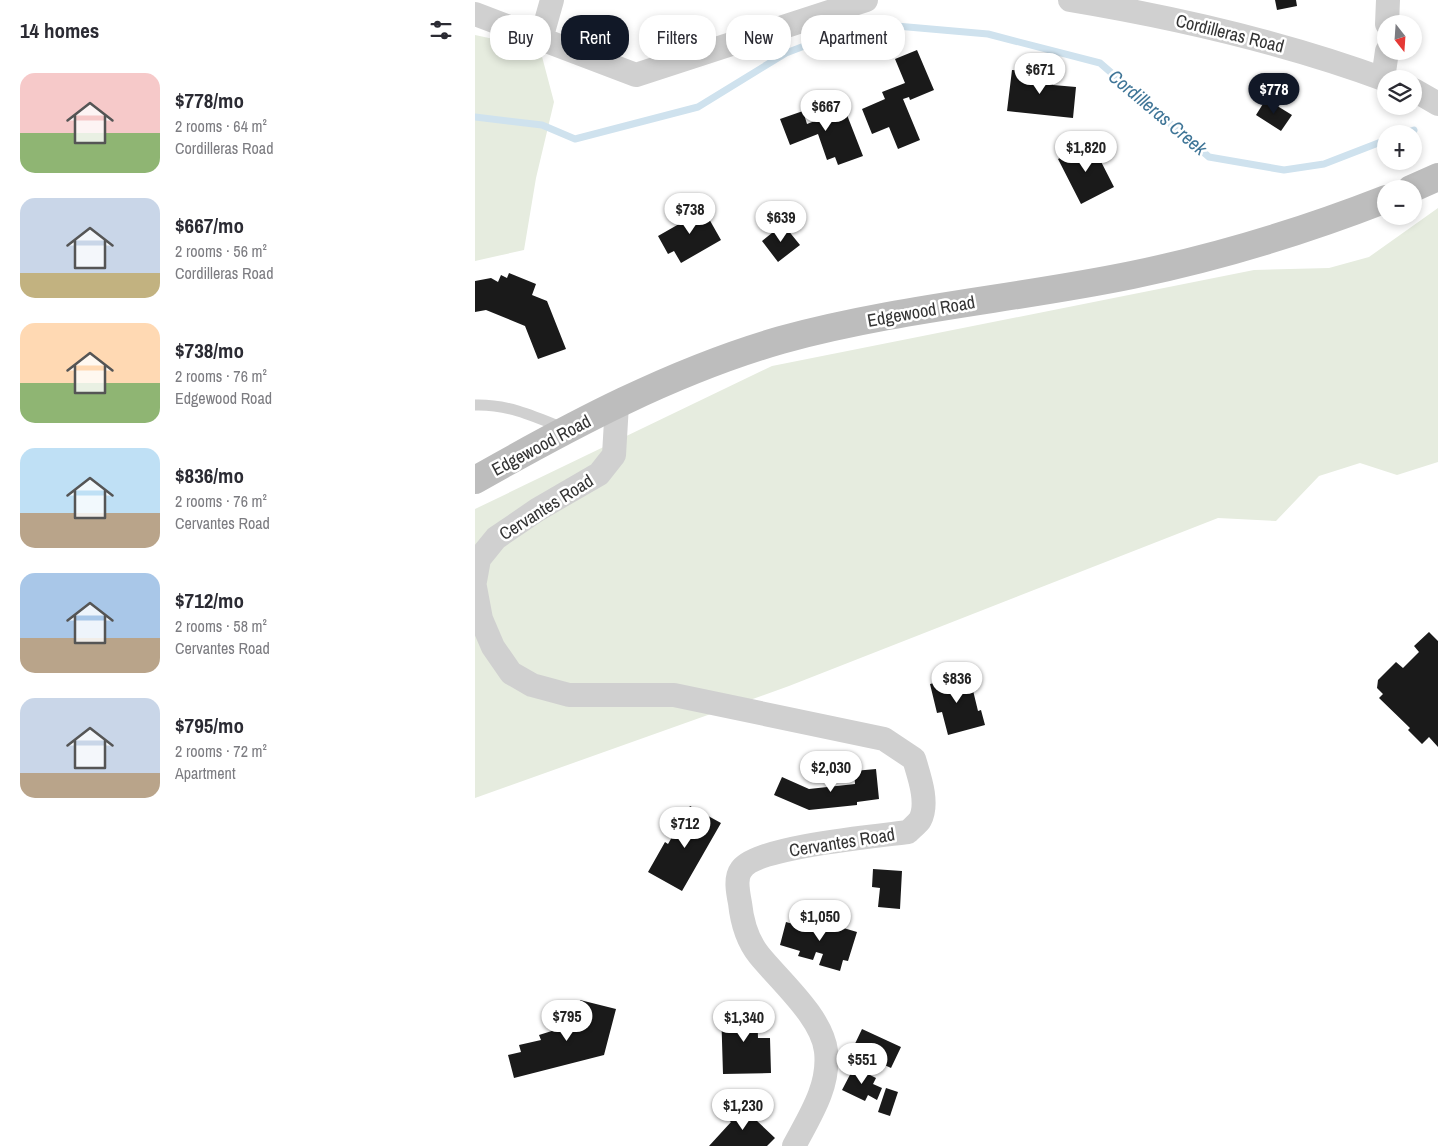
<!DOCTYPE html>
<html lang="en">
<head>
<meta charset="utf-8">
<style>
  :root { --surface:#fff; --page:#f2f2f3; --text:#2b2b33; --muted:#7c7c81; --accent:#111827 }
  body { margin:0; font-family:"Archivo Narrow",sans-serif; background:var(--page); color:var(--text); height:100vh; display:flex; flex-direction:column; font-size:19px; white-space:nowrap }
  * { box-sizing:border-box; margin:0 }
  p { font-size:16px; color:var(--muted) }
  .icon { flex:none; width:28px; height:28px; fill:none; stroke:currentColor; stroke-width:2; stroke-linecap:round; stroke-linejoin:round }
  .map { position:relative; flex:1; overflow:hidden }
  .sheet { display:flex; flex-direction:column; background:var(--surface); width:475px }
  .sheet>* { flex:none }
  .guide { position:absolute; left:15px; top:15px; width:475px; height:45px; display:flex; gap:10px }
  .needle { width:32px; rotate:163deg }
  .fabs { position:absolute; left:902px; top:15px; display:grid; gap:10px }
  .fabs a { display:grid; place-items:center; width:45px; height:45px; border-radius:50%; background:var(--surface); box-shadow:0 2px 8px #0003; font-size:25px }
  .price { position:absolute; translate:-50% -42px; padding:0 11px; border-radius:18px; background:#fff; color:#222; font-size:16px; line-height:32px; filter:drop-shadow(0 1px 2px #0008) }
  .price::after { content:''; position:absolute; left:50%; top:30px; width:15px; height:11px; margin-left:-8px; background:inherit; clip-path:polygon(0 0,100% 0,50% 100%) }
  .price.selected { background:var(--accent); color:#fff }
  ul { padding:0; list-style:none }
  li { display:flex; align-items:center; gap:15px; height:125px; padding:0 20px }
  li span { display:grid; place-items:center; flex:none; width:140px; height:100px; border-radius:15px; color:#555 }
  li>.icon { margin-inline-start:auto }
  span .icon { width:60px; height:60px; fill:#fffc; stroke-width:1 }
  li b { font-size:21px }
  h2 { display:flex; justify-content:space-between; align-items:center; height:60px; padding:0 20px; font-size:21px }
  .pill { padding:0 18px; border-radius:20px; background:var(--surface); box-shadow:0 2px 8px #0003; font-size:18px; line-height:45px }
  .pill.selected { background:var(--accent); color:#fff }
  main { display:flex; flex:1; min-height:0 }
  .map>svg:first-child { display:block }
</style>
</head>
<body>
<main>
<section class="sheet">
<h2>14 homes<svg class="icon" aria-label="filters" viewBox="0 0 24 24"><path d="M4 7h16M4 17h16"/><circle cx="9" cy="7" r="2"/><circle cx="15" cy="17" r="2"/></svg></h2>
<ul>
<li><span style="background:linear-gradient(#f6c9c9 60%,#8fb573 0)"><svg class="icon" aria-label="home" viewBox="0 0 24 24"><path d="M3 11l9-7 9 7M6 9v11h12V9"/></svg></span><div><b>$778/mo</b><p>2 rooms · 64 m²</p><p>Cordilleras Road</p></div></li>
<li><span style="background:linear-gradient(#c9d6e8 75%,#c2b280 0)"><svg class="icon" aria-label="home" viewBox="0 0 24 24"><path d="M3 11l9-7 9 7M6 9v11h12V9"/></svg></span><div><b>$667/mo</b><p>2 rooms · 56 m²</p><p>Cordilleras Road</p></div></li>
<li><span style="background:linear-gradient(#ffd9b3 60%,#8fb573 0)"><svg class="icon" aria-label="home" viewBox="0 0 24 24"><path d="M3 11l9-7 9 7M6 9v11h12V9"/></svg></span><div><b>$738/mo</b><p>2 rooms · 76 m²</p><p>Edgewood Road</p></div></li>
<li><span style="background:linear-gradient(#bfe0f5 65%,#b9a48a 0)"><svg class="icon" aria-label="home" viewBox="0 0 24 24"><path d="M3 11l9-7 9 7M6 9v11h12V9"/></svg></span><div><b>$836/mo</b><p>2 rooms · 76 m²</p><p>Cervantes Road</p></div></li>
<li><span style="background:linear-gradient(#a9c7e8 65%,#b9a48a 0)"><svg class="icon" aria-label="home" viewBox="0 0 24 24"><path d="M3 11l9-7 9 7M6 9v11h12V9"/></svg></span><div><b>$712/mo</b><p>2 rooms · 58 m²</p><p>Cervantes Road</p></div></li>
<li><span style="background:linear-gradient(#c9d6e8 75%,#b9a48a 0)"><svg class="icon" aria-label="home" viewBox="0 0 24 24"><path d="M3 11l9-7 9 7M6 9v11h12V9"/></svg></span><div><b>$795/mo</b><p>2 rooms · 72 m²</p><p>Apartment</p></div></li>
</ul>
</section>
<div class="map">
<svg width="963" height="1146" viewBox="0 0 963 1146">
  <rect width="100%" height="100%" fill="#fff"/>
  <path fill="#e6ecdf" d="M0 35 65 49 79 102 61 178 49 250 0 261Z
    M963 208V462L922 475 885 463 844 476 801 521 743 518 314 686 0 798V509L297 366 779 270 854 268 894 257Z"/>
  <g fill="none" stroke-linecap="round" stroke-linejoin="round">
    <path stroke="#cfe2ee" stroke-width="7" d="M0 117 67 125 100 139 223 107 311 53 358 35 410 25 513 34 625 63 734 157 809 170 849 164 911 140
      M929 134 939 130"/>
  </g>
  <path fill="#1a1a1a" d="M800 0H821L822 6 802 10Z
    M442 50 459 90 435 100 434 97 428 99 445 140 423 149 414 127 397 134 387 109 410 99 407 92 430 83 420 59Z
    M537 70 579 74 578 85 601 87 598 118 532 111Z
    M365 97 388 156 363 165 360 157 352 160 343 134 315 145 305 119 328 111 332 124 350 117 345 104Z
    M791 99 817 115 806 131 781 115Z
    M616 142 639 187 606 204 583 159Z
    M214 209 215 211 218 209 221 215 229 210 246 240 206 263 199 251 193 254 183 236 204 224 200 217Z
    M308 224 325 245 303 262 287 241Z
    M34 273 61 284 57 295 72 301 91 349 63 359 50 326 11 310 0 312V281L16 278 23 282 26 275 32 278Z
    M954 632 963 641V747L954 737 947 744 933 730 935 728 904 698 908 694 902 688 903 680 921 662 928 668 944 652 939 646Z
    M494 674 503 711 506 710 510 725 473 735 467 712 462 713 455 684Z
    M401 769 404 799 382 802V805L334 810 299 795 307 777 334 789 380 784 379 771Z
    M215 806 246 823 207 891 173 872 190 842 193 844Z
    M398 869 427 871 425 909 403 907 405 888 397 887Z
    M335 918 382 932 373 961 368 960 365 971 344 965 348 954 341 952 338 960 323 956 325 951 305 945 311 922 332 928Z
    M105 1000 141 1009 129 1055 39 1078 33 1055 46 1052 44 1045 66 1040 64 1035 99 1024Z
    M282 1007 283 1038H295L296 1073 248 1074 246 1008Z
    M387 1029 426 1047 416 1068 377 1050Z
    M379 1067 401 1078 398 1084 407 1088 402 1100 393 1095 390 1101 367 1090Z
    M411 1088 423 1092 415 1116 403 1112Z
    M264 1104 300 1138 292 1146H234L256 1122 251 1118Z"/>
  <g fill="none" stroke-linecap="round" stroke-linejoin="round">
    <path stroke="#d0d0d0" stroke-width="11" d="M0 405C32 404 59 416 88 428"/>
    <path stroke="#d0d0d0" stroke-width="24" d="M595 0C703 18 808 42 911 80
      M0 14 161 75 391 0
      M912 24 913 0
      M66 39 77 0
      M908 79 912 51
      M939 90 963 104
      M0 581 4 559 21 538 62 510 124 474 139 455 142 404
      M0 587 6 619 18 647 36 673 57 685 94 695H199L409 739 439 759C444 776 454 803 445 820 442 824 437 828 433 832 402 836 280 847 266 870 260 878 263 893 265 903 267 922 272 940 284 955 305 981 347 1017 351 1051 355 1086 335 1116 319 1146"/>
    <path stroke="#bdbdbd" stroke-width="28" d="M936 189 963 177
      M0 480C97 425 198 371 306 340 422 308 541 299 657 275 744 257 829 231 911 199"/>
  </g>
  <g text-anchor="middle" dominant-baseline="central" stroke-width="5" stroke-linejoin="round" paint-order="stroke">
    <g font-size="18" fill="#333" stroke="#fff">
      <text transform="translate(755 33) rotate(14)">Cordilleras Road</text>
      <text transform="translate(446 311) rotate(-10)">Edgewood Road</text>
      <text transform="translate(66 445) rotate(-28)">Edgewood Road</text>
      <text transform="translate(71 507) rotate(-32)">Cervantes Road</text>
      <text transform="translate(367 842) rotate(-9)">Cervantes Road</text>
    </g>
    <g font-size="19" font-style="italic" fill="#3f7597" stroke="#fff">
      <text transform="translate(683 112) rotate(40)">Cordilleras Creek</text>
    </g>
  </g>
</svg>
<div class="fabs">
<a><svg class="needle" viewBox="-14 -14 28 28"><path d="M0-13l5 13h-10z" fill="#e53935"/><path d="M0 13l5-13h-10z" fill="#7c7c81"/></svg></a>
<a><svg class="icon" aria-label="layers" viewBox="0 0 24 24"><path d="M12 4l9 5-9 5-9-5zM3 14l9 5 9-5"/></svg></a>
<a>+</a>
<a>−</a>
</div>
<b class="price" style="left:565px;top:95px">$671</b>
<b class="price selected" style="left:799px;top:115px">$778</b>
<b class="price" style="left:351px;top:132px">$667</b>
<b class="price" style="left:611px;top:173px">$1,820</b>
<b class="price" style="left:215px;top:235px">$738</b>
<b class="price" style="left:306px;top:243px">$639</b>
<b class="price" style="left:482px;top:704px">$836</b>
<b class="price" style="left:356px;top:793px">$2,030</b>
<b class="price" style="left:210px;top:849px">$712</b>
<b class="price" style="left:345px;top:942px">$1,050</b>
<b class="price" style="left:92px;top:1042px">$795</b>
<b class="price" style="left:269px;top:1043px">$1,340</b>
<b class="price" style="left:387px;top:1085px">$551</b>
<b class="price" style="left:268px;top:1131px">$1,230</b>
<div class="guide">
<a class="pill">Buy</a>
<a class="pill selected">Rent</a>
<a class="pill">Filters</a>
<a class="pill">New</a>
<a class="pill">Apartment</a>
</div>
</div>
</main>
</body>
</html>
